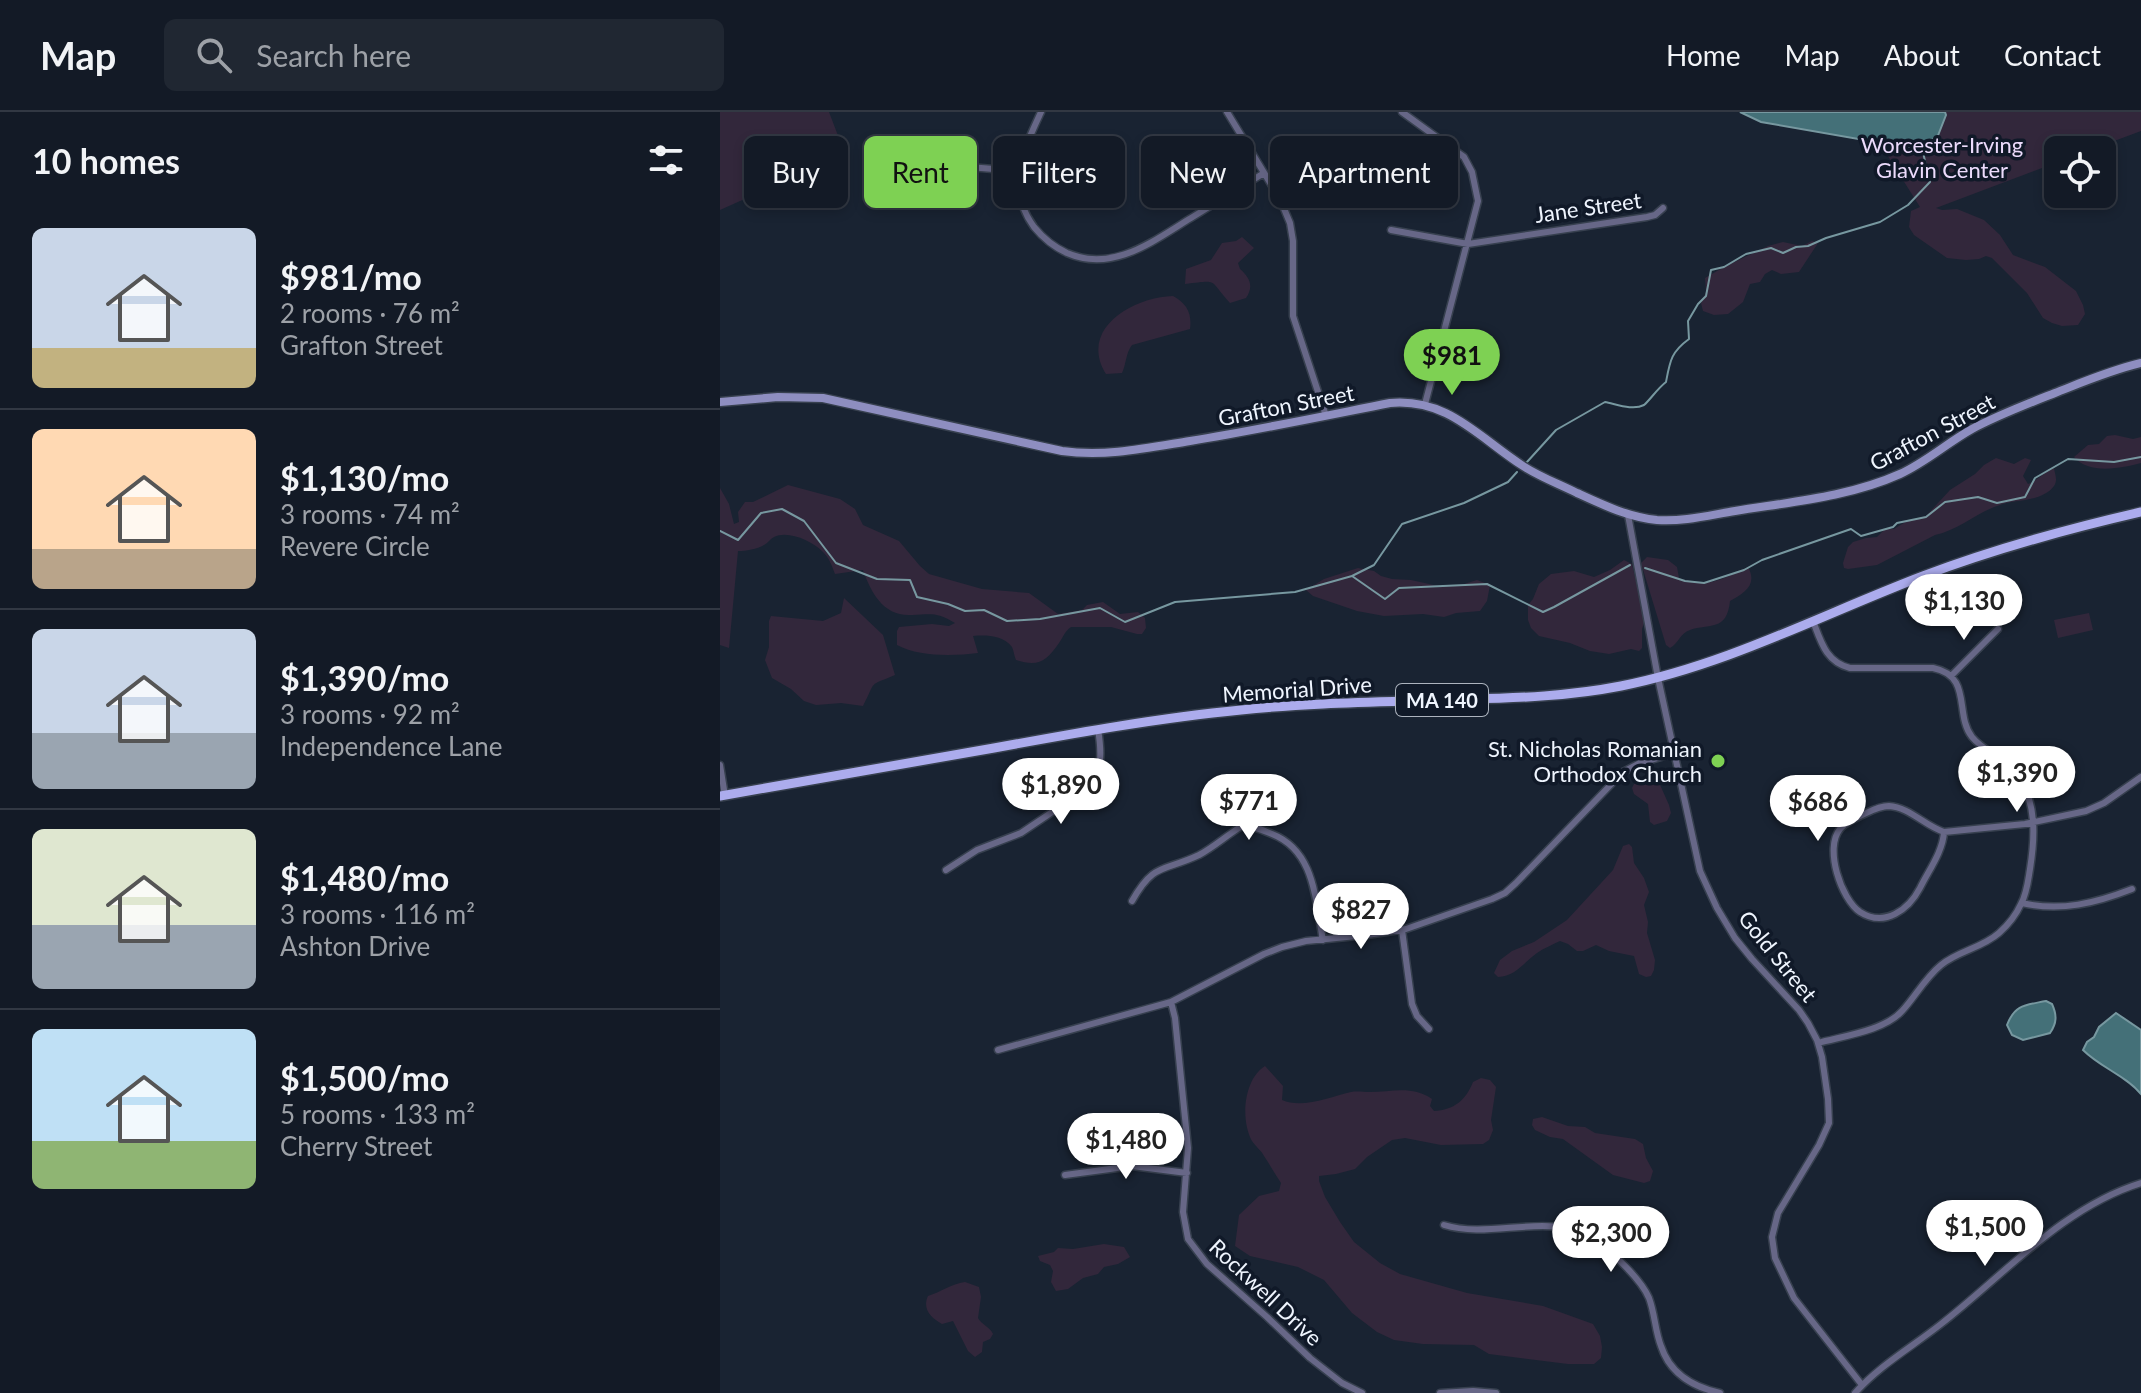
<!DOCTYPE html>
<html lang="en">
<head>
<meta charset="utf-8">
<style>
  :root { --surface:#131a26; --page:#202732; --text:#f1f3f6; --muted:#9da1a7; --line:#323843; --accent:#7ed153 }
  body { margin:0; font-family:Lato,sans-serif; background:var(--page); color:var(--text); height:100vh; display:flex; flex-direction:column; font-size:30px; white-space:nowrap }
  * { box-sizing:border-box; margin:0 }
  p { font-size:26px; color:var(--muted) }
  .icon { flex:none; width:44px; height:44px; fill:none; stroke:currentColor; stroke-width:2; stroke-linecap:round; stroke-linejoin:round }
  .map { position:relative; flex:1; overflow:hidden }
  .panel { display:flex; flex-direction:column; background:var(--surface); width:720px }
  .panel>* { flex:none }
  .banner { position:absolute; left:24px; top:24px; width:760px; height:72px; display:flex; gap:16px }
  .tools { position:absolute; left:1324px; top:24px; display:grid; gap:16px }
  .tools a { display:grid; place-items:center; width:72px; height:72px; border-radius:12px; background:var(--surface); box-shadow:0 4px 12px #0003,0 0 0 2px var(--line); font-size:40px }
  .price { position:absolute; translate:-50% -68px; padding:0 18px; border-radius:28px; background:#fff; color:#222; font-size:26px; line-height:52px; filter:drop-shadow(0 2px 4px #0008) }
  .price::after { content:''; position:absolute; left:50%; top:48px; width:24px; height:18px; margin-left:-12px; background:inherit; clip-path:polygon(0 0,100% 0,50% 100%) }
  .price.selected { background:var(--accent); color:#111 }
  ul { padding:0; list-style:none }
  li { display:flex; align-items:center; gap:24px; height:200px; padding:0 32px }
  li+li { border-top:2px solid var(--line) }
  li span { display:grid; place-items:center; flex:none; width:224px; height:160px; border-radius:12px; color:#555 }
  li>.icon { margin-inline-start:auto }
  span .icon { width:96px; height:96px; fill:#fffc; stroke-width:1 }
  li b { font-size:34px }
  h2 { display:flex; justify-content:space-between; align-items:center; height:96px; padding:0 32px; font-size:34px }
  .chip { padding:0 28px; border-radius:12px; background:var(--surface); box-shadow:0 4px 12px #0003,0 0 0 2px var(--line); font-size:28px; line-height:72px }
  .chip.selected { background:var(--accent); color:#111 }
  header { display:flex; align-items:center; gap:48px; box-sizing:border-box; height:112px; padding:0 40px; background:var(--surface); border-bottom:2px solid var(--line) }
  header strong { font-size:38px }
  nav { display:flex; gap:44px; margin-inline-start:auto; font-size:28px }
  .search { width:560px; height:72px; background:var(--page); display:flex; align-items:center; gap:20px; box-sizing:border-box; padding:0 28px; border-radius:12px; color:var(--muted); font-size:30px }
  main { display:flex; flex:1; min-height:0 }
  .map>svg:first-child { display:block }
</style>
</head>
<body>
<header>
<strong>Map</strong>
<div class="search"><svg class="icon" aria-label="search" viewBox="0 0 24 24"><circle cx="10" cy="10" r="6"/><path d="M15 15l6 6"/></svg>Search here</div>
<nav><a>Home</a><a>Map</a><a>About</a><a>Contact</a></nav>
</header>
<main>
<section class="panel">
<h2>10 homes<svg class="icon" aria-label="filters" viewBox="0 0 24 24"><path d="M4 7h16M4 17h16"/><circle cx="9" cy="7" r="2"/><circle cx="15" cy="17" r="2"/></svg></h2>
<ul>
<li><span style="background:linear-gradient(#c9d6e8 75%,#c2b280 0)"><svg class="icon" aria-label="home" viewBox="0 0 24 24"><path d="M3 11l9-7 9 7M6 9v11h12V9"/></svg></span><div><b>$981/mo</b><p>2 rooms · 76 m²</p><p>Grafton Street</p></div></li>
<li><span style="background:linear-gradient(#ffd9b3 75%,#b9a48a 0)"><svg class="icon" aria-label="home" viewBox="0 0 24 24"><path d="M3 11l9-7 9 7M6 9v11h12V9"/></svg></span><div><b>$1,130/mo</b><p>3 rooms · 74 m²</p><p>Revere Circle</p></div></li>
<li><span style="background:linear-gradient(#c9d6e8 65%,#9aa5b1 0)"><svg class="icon" aria-label="home" viewBox="0 0 24 24"><path d="M3 11l9-7 9 7M6 9v11h12V9"/></svg></span><div><b>$1,390/mo</b><p>3 rooms · 92 m²</p><p>Independence Lane</p></div></li>
<li><span style="background:linear-gradient(#dfe7d0 60%,#9aa5b1 0)"><svg class="icon" aria-label="home" viewBox="0 0 24 24"><path d="M3 11l9-7 9 7M6 9v11h12V9"/></svg></span><div><b>$1,480/mo</b><p>3 rooms · 116 m²</p><p>Ashton Drive</p></div></li>
<li><span style="background:linear-gradient(#bfe0f5 70%,#8fb573 0)"><svg class="icon" aria-label="home" viewBox="0 0 24 24"><path d="M3 11l9-7 9 7M6 9v11h12V9"/></svg></span><div><b>$1,500/mo</b><p>5 rooms · 133 m²</p><p>Cherry Street</p></div></li>
</ul>
</section>
<div class="map">
<svg width="1421" height="1281" viewBox="0 0 1421 1281">
  <rect width="100%" height="100%" fill="#192332"/>
  <path fill="#32273b" d="M0 0H109L125 42 0 98Z
    M1140 0H1421V19L1370 38H1338V50L1216 96 1222 98 1237 97 1264 108 1280 123 1293 143 1325 155 1356 179 1363 193 1365 202 1358 213 1342 214 1332 211 1323 206 1307 181 1272 146 1266 144 1259 147 1246 148 1227 146 1194 123 1189 115 1191 99 1200 95Z
    M522 125 534 136 518 151 520 157C530 166 534 174 526 186L510 191C488 167 500 168 465 172L466 157 491 148 502 131 516 129Z
    M1092 129 1098 131 1079 160 1061 162 1052 158 1045 162 1040 170 1030 172 1023 190 1008 202 994 203 983 199 981 191 986 180 985 166 1004 155 1048 134 1063 130 1082 134Z
    M453 184C467 192 472 201 470 217L412 233C406 240 406 253 402 261L386 262C358 217 413 185 453 184Z
    M1395 323 1413 327 1421 325V351C1402 356 1369 363 1354 345L1368 333 1379 332 1387 324Z
    M1276 346 1294 352 1305 346 1311 348 1303 364 1308 372C1317 369 1324 360 1334 356 1335 363 1338 368 1334 374 1322 390 1296 387 1280 393 1257 400 1239 418 1215 423L1157 453 1128 457 1124 456 1123 451 1128 435 1133 430 1146 426 1157 425 1165 417H1174L1187 409 1206 404 1230 378 1255 362 1264 353Z
    M68 373 120 387 135 397 143 413 179 429 200 454 209 462 262 477 309 481 338 502 362 498 367 493 383 490 400 502 418 500 425 506 426 516 422 522H417L391 515H351C344 520 344 524 339 531 326 550 318 555 296 548 294 544 294 539 292 535 283 523 266 523 253 524L258 541C233 544 199 545 177 533V519L179 515 212 512 229 514 235 511C218 500 211 502 192 503 164 505 151 481 143 458L115 462C112 454 109 445 102 439 92 429 68 418 54 425 50 427 48 431 44 433 37 437 26 439 18 439L9 536 0 533V376L9 392 14 412 19 410 18 400 25 390H33Z
    M927 445 948 448 957 455 959 466C988 477 1002 467 1028 455 1038 473 1024 481 1010 489 1007 520 989 511 970 518 960 521 959 531 950 536L946 533 921 451Z
    M904 448 912 452 925 508 922 517V536L919 539 911 537 889 542 870 539 850 531 819 524 811 516 808 508V493L813 487 819 472 831 462 854 459 874 465 890 458Z
    M638 456 654 459 661 464 672 467 691 468 718 474 741 473 757 468 770 473 767 489 760 499 736 501 724 505 703 502 664 504 637 499 593 484 586 478 604 467Z
    M124 486 163 523 175 563C147 575 157 567 143 594L121 591 96 593 84 589 71 577 52 566 45 548 49 535V509L51 504 103 509 121 501Z
    M1369 501 1373 518 1338 526 1334 508Z
    M937 666 949 693 951 701 947 709 934 713 930 710 928 692 914 682 912 676 914 672Z
    M909 732 912 735 914 751 924 766 929 780 924 793 928 810 927 821 935 848 934 858 931 864 926 865 919 862 914 844 889 839 876 833 863 839H857L848 832 840 829C832 833 824 836 817 841 803 851 796 864 778 865L774 861 780 848 792 839 814 830 847 808 893 758 903 734Z
    M545 954 563 974 562 988C582 997 610 985 631 980 637 979 643 980 650 980 672 980 692 973 712 987L710 994 714 999C734 998 746 988 753 970L761 966 770 968 776 975 771 1008 773 1018 769 1028 763 1032 721 1033 685 1026 672 1028 647 1045 635 1057 616 1062 599 1064V1069L605 1085 620 1110 634 1130 660 1151 680 1162 747 1181 823 1194 873 1212 880 1224 882 1235 881 1246 874 1252H848L769 1242 754 1233 703 1232 674 1228 657 1220 632 1201 604 1168 578 1155 530 1144 515 1134 519 1103 539 1084 559 1079 561 1071C555 1062 550 1053 544 1044 541 1038 535 1034 532 1029 520 1007 524 967 545 954Z
    M822 1005 848 1014 865 1015 875 1021 915 1027 923 1032 926 1046 933 1059 930 1069 924 1071 893 1063 843 1027 830 1025 815 1018 812 1013 813 1007Z
    M384 1132 404 1135 410 1145 398 1152 384 1155 378 1162 363 1166 348 1177 336 1179 331 1170 333 1159 330 1153 320 1149 318 1144 334 1140 338 1136 353 1137Z
    M245 1170 259 1175 261 1185 258 1206C262 1213 270 1215 273 1222L270 1227 263 1230 262 1240 255 1245 248 1239 233 1209 222 1212C211 1206 202 1197 208 1184 221 1180 231 1172 245 1170Z"/>
  <path fill="#447078" stroke="#7798a0" stroke-width="2" d="M1020 0H1225L1226 3 1217 26 1190 36 1041 10Z
    M1326 889 1332 892C1337 903 1337 911 1330 921L1303 928 1292 923 1287 913C1295 892 1306 893 1326 889Z
    M1396 901 1421 918V982C1405 963 1381 956 1363 938L1367 930 1374 925 1379 915Z"/>
  <g fill="none" stroke-linecap="round" stroke-linejoin="round">
    <path stroke="#7798a0" stroke-width="2" d="M807 350 836 318 885 290C896 292 913 299 924 293 929 289 938 276 946 270 950 249 951 240 969 227L968 209 978 192 986 184 991 158 1004 155 1026 142 1051 136 1063 141 1076 135 1088 134 1106 126 1160 110 1188 93 1210 70 1201 32
      M0 419 18 428 41 401 62 397 84 409 116 451 157 467 190 468 197 485 228 492 245 499 264 498 287 509 320 507 380 496 405 510 455 490 575 480 632 464 665 487 679 476 767 472 823 500 834 495 910 453
      M925 456 965 469 984 471 1024 458 1042 448 1131 417 1141 424 1173 415 1177 411 1206 405 1225 390 1258 385 1277 391 1305 385 1315 366 1348 347 1394 350 1421 345
      M632 464 654 453 682 412 744 391 788 370 797 360"/>
    <g stroke="#37404f" stroke-width="9">
      <path id="street" d="M321 0C303 39 285 75 314 115 323 126 334 135 347 141 393 161 433 129 471 106 495 91 520 76 544 61
        M507 0 560 87 570 111 573 129V204L606 304
        M682 0 744 45 752 60 758 89 705 292
        M211 65C233 48 272 58 298 60
        M671 118 748 132 927 105 935 103 943 96
        M908 403 938 566 980 759 997 796 1015 826 1032 847 1079 898 1088 911 1097 928 1102 945 1108 987 1109 1011 1099 1033 1058 1101 1052 1125 1055 1146 1074 1186 1142 1273
        M1093 509C1101 530 1106 550 1130 556H1213C1253 564 1234 602 1252 625 1265 641 1287 646 1298 663 1317 692 1315 725 1310 757 1308 769 1307 781 1301 792 1296 803 1288 813 1279 821 1262 836 1238 839 1221 853 1205 866 1195 885 1182 899 1164 919 1123 924 1098 931
        M1231 564 1278 517
        M0 653 5 684
        M1224 720C1223 739 1209 758 1200 776 1189 797 1165 816 1140 800 1121 787 1104 736 1120 717 1125 711 1133 708 1140 704 1149 700 1158 694 1169 694 1189 695 1205 714 1224 720L1305 712 1366 699 1384 691 1421 665
        M226 758 257 738 301 721 365 678C383 659 382 642 378 617
        M412 789C434 750 443 760 479 743 494 735 507 723 522 714 532 713 542 718 552 722 595 739 595 787 603 828
        M1302 791C1341 800 1376 791 1412 777
        M682 818 692 892 697 904 709 917
        M451 890 455 906 468 1036 463 1100 468 1127 487 1152 547 1205 590 1246 622 1271 642 1281
        M278 938 451 890 544 842 562 835 586 829 647 823 686 817 772 787 785 781 796 771 903 660 920 651 955 641
        M345 1063 412 1054 467 1061
        M724 1113C773 1128 830 1098 875 1128 892 1140 921 1167 929 1186 935 1202 935 1219 941 1234 950 1262 973 1275 1000 1281
        M720 1281 753 1279 776 1281
        M1135 1281C1160 1253 1192 1235 1221 1212 1284 1163 1343 1095 1421 1071"/>
    </g>
    <g stroke="#37404f" stroke-width="11">
      <path id="secondary" d="M0 290 58 285 103 286 342 339C386 345 427 336 470 329 537 318 604 304 670 291 728 286 758 325 803 354 820 365 839 372 857 381 883 393 908 405 937 408 963 410 990 403 1015 399 1070 390 1129 385 1180 362 1206 350 1227 331 1252 317 1278 303 1307 292 1335 281 1363 270 1391 258 1421 251"/>
    </g>
    <g stroke="#37404f" stroke-width="12">
      <path id="primary" d="M0 684C91 668 183 652 274 636 356 621 438 606 521 598 596 590 672 590 748 587 799 586 850 584 901 574 1007 553 1103 502 1203 464 1274 437 1347 417 1421 400"/>
    </g>
    <use href="#street" stroke="#676787" stroke-width="6"/>
    <use href="#secondary" stroke="#8e8ec0" stroke-width="8"/>
    <use href="#primary" stroke="#acaced" stroke-width="9"/>
  </g>
  <circle fill="#7ed153" stroke="#101928" stroke-width="3" cx="998" cy="649" r="8"/>
  <g text-anchor="middle" dominant-baseline="central" stroke-width="7" stroke-linejoin="round" paint-order="stroke">
    <rect fill="#101928" stroke="#acb3be" stroke-width="2" x="676" y="572" width="92" height="32" rx="6"/>
    <g font-size="20" font-weight="bold" fill="#eff5fe">
      <text x="722" y="588">MA 140</text>
    </g>
    <g font-size="22" fill="#ecdbfc" stroke="#101928">
      <text x="1222" y="32">Worcester-Irving<tspan x="1222" dy="25">Glavin Center</tspan></text>
    </g>
    <g font-size="22" fill="#eff5fe" stroke="#101928">
      <text transform="translate(868 95) rotate(-8)">Jane Street</text>
      <text transform="translate(566 293) rotate(-11)">Grafton Street</text>
      <text transform="translate(1212 320) rotate(-28)">Grafton Street</text>
      <text transform="translate(577 577) rotate(-4)">Memorial Drive</text>
      <text transform="translate(1058 844) rotate(51)">Gold Street</text>
      <text transform="translate(546 1180) rotate(43)">Rockwell Drive</text>
    </g>
    <g font-size="22" fill="#eff5fe" stroke="#101928" text-anchor="end">
      <text x="982" y="636">St. Nicholas Romanian<tspan x="982" dy="25">Orthodox Church</tspan></text>
    </g>
  </g>
</svg>
<div class="tools">
<a><svg class="icon" aria-label="locate" viewBox="0 0 24 24"><circle cx="12" cy="12" r="6"/><path d="M12 2v4M12 18v4M2 12h4M18 12h4"/></svg></a>
</div>
<b class="price selected" style="left:732px;top:285px">$981</b>
<b class="price" style="left:1244px;top:530px">$1,130</b>
<b class="price" style="left:1297px;top:702px">$1,390</b>
<b class="price" style="left:341px;top:714px">$1,890</b>
<b class="price" style="left:529px;top:730px">$771</b>
<b class="price" style="left:1098px;top:731px">$686</b>
<b class="price" style="left:641px;top:839px">$827</b>
<b class="price" style="left:406px;top:1069px">$1,480</b>
<b class="price" style="left:1265px;top:1156px">$1,500</b>
<b class="price" style="left:891px;top:1162px">$2,300</b>
<div class="banner">
<a class="chip">Buy</a>
<a class="chip selected">Rent</a>
<a class="chip">Filters</a>
<a class="chip">New</a>
<a class="chip">Apartment</a>
</div>
</div>
</main>
</body>
</html>
